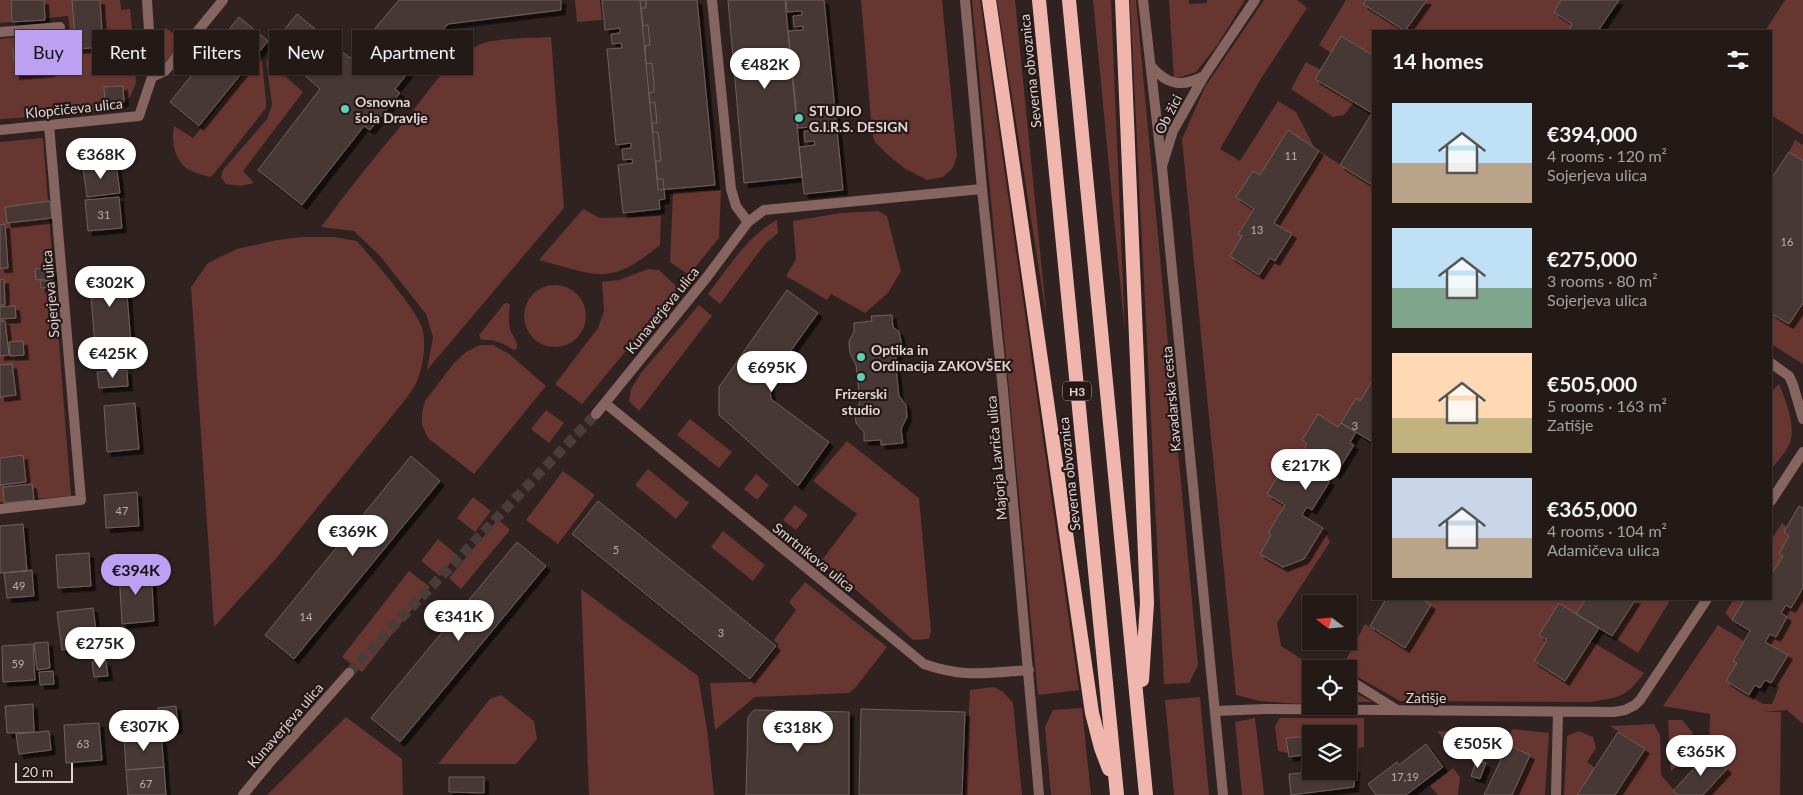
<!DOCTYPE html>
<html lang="en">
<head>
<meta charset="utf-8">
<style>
  :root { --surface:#231a18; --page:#2f2725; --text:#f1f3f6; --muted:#a3a1a2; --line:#403837; --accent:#bca0f2 }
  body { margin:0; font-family:Lato,sans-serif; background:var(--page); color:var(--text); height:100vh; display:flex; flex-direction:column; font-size:19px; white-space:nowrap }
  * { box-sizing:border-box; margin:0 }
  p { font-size:16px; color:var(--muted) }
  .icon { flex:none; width:28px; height:28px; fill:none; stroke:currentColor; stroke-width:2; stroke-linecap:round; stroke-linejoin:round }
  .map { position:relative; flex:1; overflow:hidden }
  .details { position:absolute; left:1372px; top:30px; width:400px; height:570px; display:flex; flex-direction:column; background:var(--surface); border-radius:0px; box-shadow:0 1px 4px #0004,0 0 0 1px var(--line) }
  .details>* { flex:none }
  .hud { position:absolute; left:15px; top:30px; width:475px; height:45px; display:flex; gap:10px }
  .needle { width:32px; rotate:286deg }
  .fabs { position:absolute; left:1302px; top:595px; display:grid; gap:10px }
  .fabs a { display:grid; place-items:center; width:55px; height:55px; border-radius:0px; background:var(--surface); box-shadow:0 1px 4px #0004,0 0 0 1px var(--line); font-size:25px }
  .scale { position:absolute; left:15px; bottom:12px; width:58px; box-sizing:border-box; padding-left:5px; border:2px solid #dfd5d4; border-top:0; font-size:14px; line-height:18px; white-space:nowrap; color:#dfd5d4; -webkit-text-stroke:4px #251816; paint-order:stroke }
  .price { position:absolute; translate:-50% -42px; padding:0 11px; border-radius:18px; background:#fff; color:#222; font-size:16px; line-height:32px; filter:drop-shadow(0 1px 2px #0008) }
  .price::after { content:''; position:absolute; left:50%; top:30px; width:15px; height:11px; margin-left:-8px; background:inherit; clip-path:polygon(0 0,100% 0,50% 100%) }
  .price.active { background:var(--accent); color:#111 }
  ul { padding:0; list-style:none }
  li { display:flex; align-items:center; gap:15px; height:125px; padding:0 20px }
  li span { display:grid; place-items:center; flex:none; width:140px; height:100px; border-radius:0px; color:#555 }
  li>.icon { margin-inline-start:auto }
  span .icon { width:60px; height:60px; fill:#fffc; stroke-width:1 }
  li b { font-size:21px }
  h2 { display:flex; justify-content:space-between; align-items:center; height:60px; padding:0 20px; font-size:21px }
  .pill { padding:0 18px; border-radius:0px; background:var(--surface); box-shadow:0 1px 4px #0004,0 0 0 1px var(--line); font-size:18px; line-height:45px }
  .pill.active { background:var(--accent); color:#111 }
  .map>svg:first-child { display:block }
</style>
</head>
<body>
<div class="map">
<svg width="1803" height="795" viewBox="0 0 1803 795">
  <defs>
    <filter id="shadow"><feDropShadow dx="4.5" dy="4.5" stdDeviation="0" flood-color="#0009"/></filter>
  </defs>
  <rect width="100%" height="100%" fill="#2f2220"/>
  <path fill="#683630" d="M0 0H120L121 10 130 9 135 58 136 83 130 97 119 107 53 116 0 119V39L70 31 68 16 0 23Z
    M575 0H600L602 20 577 22Z
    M861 0H942L957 156 953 168 943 177 927 180 904 168 888 155 875 142 872 132Z
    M972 0H980L1079 690 1038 695Z
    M997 0H1015L1047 321Z
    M1093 0H1111L1125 333Z
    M1130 0H1136L1198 665 1189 683 1164 684Z
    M1169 0H1189V4L1207 3V0H1245L1218 44 1196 72 1174 79Z
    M1264 0H1297L1307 8 1262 77 1220 149 1240 161 1278 101 1296 112 1314 147 1288 131 1260 175 1236 197 1254 209 1238 233 1242 236 1230 256 1259 275 1270 258 1275 261 1292 234 1274 223 1319 151 1374 186V378L1360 401 1356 398 1338 427 1302 440 1307 444 1291 470 1284 466 1267 494 1285 505 1268 533 1271 535 1260 554 1283 567 1304 559 1323 528 1330 542 1277 623 1281 646 1317 669H1311V689L1300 704 1260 701 1236 695 1182 139 1205 87Z
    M1346 0H1366L1363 4 1404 31H1374V56L1342 36 1331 53 1319 45Z
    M1427 0H1561L1554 12 1572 24 1568 31H1405Z
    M1785 0H1803V135L1771 115V31H1765Z
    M166 28 184 41 165 62 161 33 163 29Z
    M551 37 564 208 427 370 433 337 426 314 380 256 354 231 321 227C348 190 376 155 406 120 427 94 452 52 487 42 504 38 533 38 551 37Z
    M261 52 266 101V108L213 175 209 177C202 174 191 172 186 168 174 158 171 140 174 126L193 138Z
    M266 59 303 92 243 171 254 183 241 186 226 184 221 177 223 170 267 119 272 105Z
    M1306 62 1321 70 1316 79 1354 102 1344 115 1333 117 1291 89Z
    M43 138 71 496 0 502V142Z
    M1795 140 1803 145V161L1789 152Z
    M721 190 719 238 689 275 670 262 673 192Z
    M583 209 600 218 661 216 660 245C645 257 625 273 605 274 584 275 560 265 539 260Z
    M878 211 887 216 901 271 888 293 865 313 831 294 827 300 786 276 796 259 793 221 841 213Z
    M777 220 778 233 765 244 720 304 708 294C727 269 749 234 777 220Z
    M302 237H334L357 241C372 259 419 311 423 331 426 346 423 366 417 381 415 387 409 394 405 400L274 561 214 627 191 287 208 263 237 249 277 240Z
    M648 269 659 270 678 288 582 404 555 384 598 328 604 311 602 282 619 280Z
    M524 316a31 31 0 1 1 62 0a31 31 0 1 1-62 0Z
    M507 303 510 305C509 314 508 321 510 329 512 336 518 341 517 348L514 350C503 343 494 339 481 340L479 335 504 304Z
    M1803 303V364L1771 344V313L1789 324Z
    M699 305 712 316 639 411 629 401 631 389 641 373Z
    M480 345H493L509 354 546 386 474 474 428 438 422 425V413L425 401 454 363 466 352Z
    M1779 384C1785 398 1795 425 1791 439 1788 451 1777 461 1771 470V392Z
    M546 410 564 423 549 443 531 429Z
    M690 419 732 452 719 468 677 435Z
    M847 441 919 498 931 631 929 639 913 640 822 560 857 514 813 481Z
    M648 469 689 503 676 519 635 485Z
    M563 471 595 495 558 544 526 520Z
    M756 474 769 485 757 500 744 489Z
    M473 497 491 511 475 532 457 518Z
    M795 505 808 515 796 530 783 520Z
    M498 519 510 530 461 589 449 578Z
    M1782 523 1787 527 1784 532 1789 536 1779 554 1783 556 1773 573 1771 571V540Z
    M723 531 765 565 753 581 711 547Z
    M438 539 457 555 440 576 421 561Z
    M409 571 430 587 362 672 342 657Z
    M805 582 887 647 856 687 849 693 755 697 715 730 710 683 750 682 779 645 774 640 796 610 789 602Z
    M1803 588V724L1787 710 1764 712H1781L1780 795H1703L1727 769 1709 752 1710 714 1663 706 1718 625 1744 641 1733 660 1737 663 1726 681 1763 704H1772L1779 687 1771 683 1788 655 1765 642 1770 634 1776 637 1787 617 1781 613 1786 605 1791 608Z
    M581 589 698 676 707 729 714 795H589Z
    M1422 599H1586L1576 614 1559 603 1539 635 1547 640 1534 662 1565 681 1591 641 1644 673C1626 697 1621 697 1591 702L1400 701 1349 672V669L1342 667 1365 624 1405 648 1431 605Z
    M1636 599H1671L1638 653 1612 636Z
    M1734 599H1745L1732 620 1725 613Z
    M994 687 1003 692 1013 703 1022 795H965L970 690Z
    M1349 689 1372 702H1349Z
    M501 695 534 721 537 739 516 764H438L490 699Z
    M1200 697 1209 795H1174L1165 700Z
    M1082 708 1091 795H1051L1045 727 1053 710Z
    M346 717 402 759 403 795H267Z
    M1255 718 1264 795H1242L1235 722Z
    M1280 718H1364V747L1352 750 1350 733 1311 734V736L1287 738 1288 753 1278 751 1275 726Z
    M1668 720H1682L1693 733 1684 749 1689 753 1686 759 1671 771Z
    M1654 724 1660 735 1661 775 1678 795H1615L1645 749 1610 726Z
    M1512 729 1549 733 1545 795H1512L1530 755 1508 745Z
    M1437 731 1464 732 1449 746Z
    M1579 731 1593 737 1596 748 1587 762 1595 768 1577 795H1564L1567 736Z
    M1453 768 1460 777 1458 795H1438L1430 786Z"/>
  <path fill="#463735" stroke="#70605d" filter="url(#shadow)" d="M11 0H44L45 20 12 22Z
    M72 0H100L103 47 76 49Z
    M399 0H561V10L448 24 395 89 400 93 370 130 364 126 302 205 258 170 320 89 271 46 297 14 350 58Z
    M602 0H646V8H641L643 26 648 25 650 45 645 46 646 64 652 63 654 84V92L649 93 650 103 655 102 657 123H652L653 132H658L659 140 661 161H656L657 179H663L665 199 659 200 660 209 623 213 618 165 633 163 632 159 623 160 622 149 631 148V143L616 145 607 49 622 48 621 43 612 44 611 34 620 33V28L605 30Z
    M640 0H697L715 185 658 190Z
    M728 0H785L802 177 744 183Z
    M786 0H824L843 190 804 194 799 147 815 145 814 141 805 142 804 131H813V127L798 128 788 31 803 30V26L794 27 793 16 802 15V11L787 12Z
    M1366 0H1427L1405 31 1363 4Z
    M1561 0H1619L1598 31H1568L1572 24 1554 12Z
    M239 17 268 41 199 126 170 102Z
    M1341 36 1374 56V186L1340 165 1372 113 1315 79Z
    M49 44 51 72 15 75 13 48Z
    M123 86 124 102 105 104 104 87Z
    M1288 130 1319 151 1274 223 1292 234 1275 261 1270 258 1259 275 1230 256 1242 236 1238 234 1254 209 1236 197 1253 171 1260 175Z
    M1789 152 1803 161V303L1789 324 1771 313V179Z
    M116 163 120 193 87 197 83 167Z
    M119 197 122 228 88 231 85 200Z
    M50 201 52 218 7 223 5 207Z
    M5 224 8 268H0V225Z
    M53 268 54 278 36 280 35 269Z
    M125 270 131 343 95 346 89 272Z
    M4 279 5 305H0V280Z
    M53 280V287L41 288 40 281Z
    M787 290 818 313 769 381 771 399 829 442 798 486 719 415V387Z
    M15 306 16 318 0 319V307Z
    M892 315 893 327 899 332 902 345 895 360 899 396 906 405 907 417 901 429 903 443 881 445V440L864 441V432L856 423 855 412 860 402 856 365 850 353 849 341 854 332V323L872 321 871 316Z
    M0 321H5L9 355 0 356Z
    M23 341 24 355 10 356 9 342Z
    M12 364 16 395 0 397V365Z
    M127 370 128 386 99 388 97 372Z
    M1374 378V443L1341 423 1356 398 1360 401Z
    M135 403 139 449 107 452 104 406Z
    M1318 414 1338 427 1341 423 1356 432 1350 443 1354 445 1336 474 1331 471 1326 479 1330 481 1312 510 1307 507 1302 515 1323 528 1304 559 1283 567 1260 554 1271 535 1268 533 1285 505 1267 494 1284 466 1291 470 1307 444 1302 440Z
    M23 455 26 482 0 485V458Z
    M411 456 440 481 294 659 265 635Z
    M32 484 34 500 4 503 3 487Z
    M137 492 139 526 106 528 104 495Z
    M598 501 776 646 750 679 572 534Z
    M1799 506 1803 508V588L1791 608 1786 605 1781 613 1787 617 1776 637 1770 634 1765 642 1788 655 1771 683 1765 680 1760 688 1755 685 1749 695 1726 681 1737 663 1733 661 1750 631 1732 620 1745 599H1771V575L1783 556 1779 554 1789 536 1784 532Z
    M23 524 27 571 0 573V526Z
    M517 542 546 566 400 742 371 718Z
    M89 553 91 586 58 588 56 555Z
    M151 569 154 621 122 624 119 571Z
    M32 570 34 596 7 598 4 573Z
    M1386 599H1422L1431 605 1405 648 1370 626Z
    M1586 599H1636L1612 636 1576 614Z
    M1559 603 1599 628 1565 681 1534 661 1547 640 1539 635Z
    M93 608 98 645 62 650 57 612Z
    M48 642 50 668 37 670 34 643Z
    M33 644 35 680 3 682 2 646Z
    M106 661 108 676 94 677 92 662Z
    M53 671 54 684 40 685 39 672Z
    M33 704 34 732 7 733 5 706Z
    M176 706 178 729 159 730 158 708Z
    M861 709 965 712 962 795H859Z
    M754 710 849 712V795H746L748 717Z
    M99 723 102 760 66 763 64 725Z
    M49 731 51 750 19 754 16 734Z
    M1618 732 1645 749 1615 795H1577Z
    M161 733 164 767 126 770 124 736Z
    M1350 733 1352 750 1349 751V734H1344Z
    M1311 736V754L1289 757 1286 738Z
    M1426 744 1443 767 1406 795H1376L1368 784 1397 762 1399 765Z
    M1508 745 1530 755 1512 795H1484Z
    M1709 752 1727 769 1703 795H1678L1673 791Z
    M1477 759 1486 763 1480 779 1471 776Z
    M164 767 166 795H128L126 770Z
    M1355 768 1354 787 1291 795 1289 774 1323 771H1349V769Z
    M449 777H484V793L449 792Z"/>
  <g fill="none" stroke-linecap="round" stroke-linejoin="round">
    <path stroke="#493d3b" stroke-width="10" stroke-dasharray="10 5" stroke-linecap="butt" d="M349 673 596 414"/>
    <path stroke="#866560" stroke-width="10" d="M147 0 152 77
      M712 0 731 189 736 206 748 222 764 210 982 189
      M0 32 60 27
      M1151 66C1167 85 1182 88 1204 76
      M0 130 139 116 152 77 165 71 223 0
      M1162 166 1173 131 1204 76 1255 0
      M1771 363 1789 376 1793 385 1803 419
      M605 403 924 664C963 678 988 673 1029 670
      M596 414 707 277 748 222
      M1771 501 1803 452
      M0 509 81 500 49 125
      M1331 668 1332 669
      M1349 680 1397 710
      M1215 711 1266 709 1614 712 1625 710 1635 705 1640 700 1707 599
      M243 795 271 761 349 673
      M1556 795 1558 712"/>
    <path stroke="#866560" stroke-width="10" d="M965 0 982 189 1003 390 1039 795
      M1143 0 1162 167 1223 795"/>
    <path stroke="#f0b6ae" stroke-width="14" d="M989 0 1092 713 1101 748 1109 769
      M1039 0 1117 795
      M1069 0 1146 795
      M1122 0 1147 603 1142 680"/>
  </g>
  <g fill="#5eceb7" stroke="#251816" stroke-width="2">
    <circle cx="345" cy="109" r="5"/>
    <circle cx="799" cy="118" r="5"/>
    <circle cx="861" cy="357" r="5"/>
    <circle cx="861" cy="377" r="5"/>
  </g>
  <g text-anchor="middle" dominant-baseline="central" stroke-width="4.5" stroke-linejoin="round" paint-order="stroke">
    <g font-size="11" fill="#b9aeac">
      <text x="1291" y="155">11</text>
      <text x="104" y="214">31</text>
      <text x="1257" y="229">13</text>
      <text x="1787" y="241">16</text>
      <text x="1355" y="425">3</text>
      <text x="122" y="510">47</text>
      <text x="616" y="549">5</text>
      <text x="19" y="585">49</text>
      <text x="306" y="616">14</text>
      <text x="721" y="632">3</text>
      <text x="18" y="663">59</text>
      <text x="83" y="743">63</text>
      <text x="1405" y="776">17,19</text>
      <text x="146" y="783">67</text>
    </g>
    <rect fill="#251816" stroke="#a79c9b" stroke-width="1" x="1063" y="381.5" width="28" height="19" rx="4"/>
    <g font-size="12" font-weight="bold" fill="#dfd5d4">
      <text x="1077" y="391">H3</text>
    </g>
    <g font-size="14" fill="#dfd5d4" stroke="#251816">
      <text transform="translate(1030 71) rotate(-96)">Severna obvoznica</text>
      <text transform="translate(74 108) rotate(-6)">Klopčičeva ulica</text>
      <text transform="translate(1168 114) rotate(-63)">Ob žici</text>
      <text transform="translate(50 294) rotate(-95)">Sojerjeva ulica</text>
      <text transform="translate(662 310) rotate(-51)">Kunaverjeva ulica</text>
      <text transform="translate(1171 399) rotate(-95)">Kavadarska cesta</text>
      <text transform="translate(996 458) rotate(-95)">Majorja Lavriča ulica</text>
      <text transform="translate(1069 474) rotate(-96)">Severna obvoznica</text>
      <text transform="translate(814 557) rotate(39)">Smrtnikova ulica</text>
      <text x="1426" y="697">Zatišje</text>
      <text transform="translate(285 725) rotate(-49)">Kunaverjeva ulica</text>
    </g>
    <g font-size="14" font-weight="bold" fill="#dfd5d4" stroke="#251816" text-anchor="start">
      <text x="355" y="101">Osnovna<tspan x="355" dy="16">šola Dravlje</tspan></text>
      <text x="809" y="110">STUDIO<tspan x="809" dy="16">G.I.R.S. DESIGN</tspan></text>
      <text x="871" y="349">Optika in<tspan x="871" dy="16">Ordinacija ZAKOVŠEK</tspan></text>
      <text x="861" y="393" text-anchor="middle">Frizerski<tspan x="861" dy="16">studio</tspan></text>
    </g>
  </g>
</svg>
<div class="fabs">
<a><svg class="needle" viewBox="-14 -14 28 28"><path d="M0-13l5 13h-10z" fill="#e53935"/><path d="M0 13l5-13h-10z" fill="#a3a1a2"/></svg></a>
<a><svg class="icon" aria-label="locate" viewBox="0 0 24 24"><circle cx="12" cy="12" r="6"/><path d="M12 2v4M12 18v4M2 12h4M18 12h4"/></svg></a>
<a><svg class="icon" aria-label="layers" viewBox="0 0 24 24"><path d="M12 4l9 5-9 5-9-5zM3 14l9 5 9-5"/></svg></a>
</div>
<div class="scale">20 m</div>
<b class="price" style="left:765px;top:90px">€482K</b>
<b class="price" style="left:101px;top:180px">€368K</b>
<b class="price" style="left:110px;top:308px">€302K</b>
<b class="price" style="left:113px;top:379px">€425K</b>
<b class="price" style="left:772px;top:393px">€695K</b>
<b class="price" style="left:1306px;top:491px">€217K</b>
<b class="price" style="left:353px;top:557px">€369K</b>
<b class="price active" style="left:136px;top:596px">€394K</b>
<b class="price" style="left:459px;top:642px">€341K</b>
<b class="price" style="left:100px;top:669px">€275K</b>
<b class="price" style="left:144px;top:752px">€307K</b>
<b class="price" style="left:798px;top:753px">€318K</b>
<b class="price" style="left:1478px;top:769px">€505K</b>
<b class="price" style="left:1701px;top:777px">€365K</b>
<div class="hud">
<a class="pill active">Buy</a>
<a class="pill">Rent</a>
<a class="pill">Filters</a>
<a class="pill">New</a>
<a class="pill">Apartment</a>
</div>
<section class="details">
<h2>14 homes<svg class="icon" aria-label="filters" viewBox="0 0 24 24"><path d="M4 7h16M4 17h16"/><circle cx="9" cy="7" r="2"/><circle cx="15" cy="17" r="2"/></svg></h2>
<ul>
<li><span style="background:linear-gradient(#bfe0f5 60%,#b9a48a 0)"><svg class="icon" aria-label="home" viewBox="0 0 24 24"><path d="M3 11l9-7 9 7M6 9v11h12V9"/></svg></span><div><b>€394,000</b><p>4 rooms · 120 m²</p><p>Sojerjeva ulica</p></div></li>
<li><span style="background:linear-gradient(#bfe0f5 60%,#7fa58c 0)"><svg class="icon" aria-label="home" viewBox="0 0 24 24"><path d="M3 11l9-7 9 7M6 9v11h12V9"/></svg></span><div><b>€275,000</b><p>3 rooms · 80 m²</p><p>Sojerjeva ulica</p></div></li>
<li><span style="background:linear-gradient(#ffd9b3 65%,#c2b280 0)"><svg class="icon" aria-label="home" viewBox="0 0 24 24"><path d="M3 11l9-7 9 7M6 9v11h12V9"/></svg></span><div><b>€505,000</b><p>5 rooms · 163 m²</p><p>Zatišje</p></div></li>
<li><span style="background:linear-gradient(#c9d6e8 60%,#b9a48a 0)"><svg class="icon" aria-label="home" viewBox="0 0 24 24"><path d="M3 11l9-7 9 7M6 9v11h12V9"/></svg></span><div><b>€365,000</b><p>4 rooms · 104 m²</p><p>Adamičeva ulica</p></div></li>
</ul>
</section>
</div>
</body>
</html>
